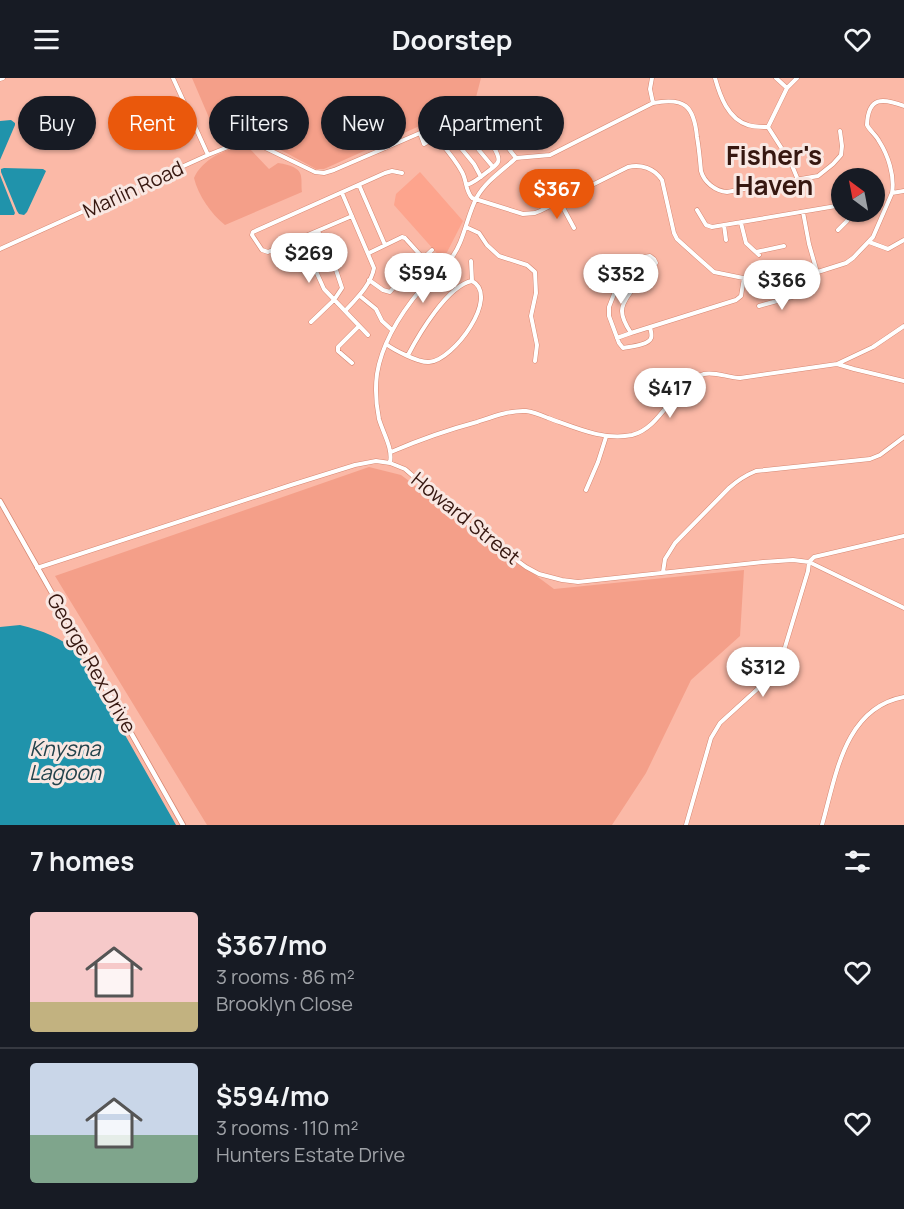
<!DOCTYPE html>
<html lang="en">
<head>
<meta charset="utf-8">
<style>
  :root { --surface:#171b24; --page:#242831; --text:#f1f3f6; --muted:#9ea1a6; --line:#363941; --accent:#ea580c }
  body { margin:0; font-family:Manrope,sans-serif; background:var(--page); color:var(--text); height:100vh; display:flex; flex-direction:column; font-size:22px; white-space:nowrap }
  * { box-sizing:border-box; margin:0 }
  p { font-size:20px; color:var(--muted) }
  .icon { flex:none; width:33px; height:33px; fill:none; stroke:currentColor; stroke-width:2; stroke-linecap:round; stroke-linejoin:round }
  .map { position:relative; height:747px; overflow:hidden }
  .sheet { display:flex; flex-direction:column; background:var(--surface); flex:1 }
  .sheet>* { flex:none }
  .hud { position:absolute; left:18px; top:18px; width:600px; height:54px; display:flex; gap:12px }
  .needle { width:39px; rotate:328deg }
  .fabs { position:absolute; left:831px; top:90px; display:grid; gap:12px }
  .fabs a { display:grid; place-items:center; width:54px; height:54px; border-radius:50%; background:var(--surface); box-shadow:0 2px 4px #0004; font-size:30px }
  .price { position:absolute; translate:-50% -51px; padding:0 14px; border-radius:21px; background:#fff; color:#222; font-size:20px; line-height:39px; filter:drop-shadow(0 2px 3px #0008) }
  .price::after { content:''; position:absolute; left:50%; top:36px; width:18px; height:14px; margin-left:-9px; background:inherit; clip-path:polygon(0 0,100% 0,50% 100%) }
  .price.on { background:var(--accent); color:#fff }
  ul { padding:0; list-style:none }
  li { display:flex; align-items:center; gap:18px; height:150px; padding:0 30px }
  li+li { border-top:2px solid var(--line) }
  li span { display:grid; place-items:center; flex:none; width:168px; height:120px; border-radius:6px; color:#555 }
  li>.icon { margin-inline-start:auto }
  span .icon { width:72px; height:72px; fill:#fffc; stroke-width:1 }
  li b { font-size:26px }
  h2 { display:flex; justify-content:space-between; align-items:center; height:72px; padding:0 30px; font-size:26px }
  .tag { padding:0 21px; border-radius:27px; background:var(--surface); box-shadow:0 2px 4px #0004; font-size:21px; line-height:54px }
  .tag.on { background:var(--accent); color:#fff }
  header { display:flex; justify-content:space-between; align-items:center; height:78px; padding:0 30px; background:var(--surface); font-size:27px; font-weight:700 }
  .map>svg:first-child { display:block }
</style>
</head>
<body>
<header><svg class="icon" aria-label="menu" viewBox="0 0 24 24"><path d="M4 6h16M4 12h16M4 18h16"/></svg>Doorstep<svg class="icon" aria-label="heart" viewBox="0 0 24 24"><path d="M12 20l-8-8c-3-5 5-10 8-4 3-6 11-1 8 4z"/></svg></header>
<div class="map">
<svg width="904" height="747" viewBox="0 0 904 747">
  <rect width="100%" height="100%" fill="#fbb9a7"/>
  <path fill="#fda48d" d="M420 94 463 143 443 182 394 127 396 116Z"/>
  <path fill="#f49f89" d="M192 0H481L475 23 324 91H316L279 71 261 63 237 60 219 63Z
    M242 68 249 70 269 91 278 85C286 86 300 89 301 98 302 103 301 108 302 114L225 147C211 136 198 117 194 100 202 82 223 72 242 68Z
    M369 389 401 397 554 511 744 492 740 558 691 602 646 695 612 747H207L55 498Z"/>
  <path fill="#2093ab" d="M11 42 15 45V47L0 82V43Z
    M4 90 43 91 46 93 27 134 24 137 19 136 17 133 1 94V91Z
    M0 97 15 135 14 137H0Z
    M20 547C44 553 59 559 78 574L176 747H0V549Z"/>
  <g fill="none" stroke-linecap="round" stroke-linejoin="round">
    <g stroke="#d58772" stroke-width="5">
      <path id="minor" d="M173 0 208 77
        M652 0 650 11 653 25
        M715 0C720 18 728 41 748 47 754 49 761 49 768 49
        M776 0 787 10
        M0 1 3 0
        M462 46 478 71 493 89
        M768 49 791 85 798 102
        M768 49 787 10 797 0
        M447 53 474 86 481 99
        M420 55 424 66 436 59
        M516 80 550 77 653 25C685 19 694 28 697 59 699 70 700 82 701 93 704 104 715 113 727 114L818 98 833 86 841 77 842 68 840 53
        M861 99 862 100
        M359 107 385 167
        M467 107C475 104 481 99 487 94 491 91 496 88 498 84 502 75 480 51 475 43L472 42 436 59C445 70 455 81 462 94 467 103 465 112 472 120L523 136 535 135 540 133 628 89C641 86 654 90 662 102L674 155 677 161 697 179 714 194 777 207 846 185 853 180 873 159 892 115C895 98 888 77 879 63 876 57 870 53 867 47 868 18 883 20 904 28
        M342 115 374 190C371 207 356 221 345 233
        M892 115 904 113
        M560 124 574 150
        M697 132 706 147 712 149 842 127
        M803 134 809 166 817 194
        M352 138 268 174 262 172 252 157 253 154 385 95 392 93 402 95
        M741 145 746 165 759 177
        M724 147 726 162
        M466 149 479 155 487 167 499 178 527 187 535 194 536 215 531 238 537 267 535 283
        M838 152 847 143 852 134
        M301 160 324 211 368 257
        M869 164 888 171 904 162
        M0 171 208 77 233 67 250 64 255 65 315 94 324 95 334 92 441 46 461 36 473 33 483 38 516 80
        M756 174 784 168
        M369 175 402 159 405 160 423 180
        M369 202 383 212 390 214 400 202 432 172
        M777 207 779 222
        M360 218 376 231 382 243 392 252
        M759 228 799 217
        M311 244 334 222 342 210 335 189 318 153
        M650 250C651 252 652 258 651 260 649 267 629 269 623 270L619 265 609 238V229L616 211 644 179 650 178 654 181 656 185C647 197 622 218 622 233 622 240 627 249 631 255L736 222 741 218 744 200
        M617 260 631 255
        M386 266C394 272 419 285 429 284 453 283 501 218 472 203L471 183
        M408 277C419 256 448 207 472 203
        M352 285 338 273V269L359 248
        M837 286 854 291 904 303
        M391 374C419 362 447 352 477 344 492 339 510 332 526 333 534 334 541 337 548 340 574 349 603 363 632 357 662 350 674 305 704 296 714 293 729 300 740 300L837 286 873 269 904 248
        M390 385C393 370 383 355 379 341 376 326 375 311 377 296 382 264 401 235 421 211 430 201 442 193 450 182 465 163 466 139 477 119 486 103 503 92 516 80
        M586 412 598 384 606 359
        M809 484 904 530
        M37 490 291 407 355 387 376 383 390 385 405 391 472 449 526 489 539 496 562 502 578 504 763 484 793 482 809 484 814 479 904 458
        M663 494 665 481 675 465 729 410C738 402 746 397 756 393L870 381 880 377 904 359
        M686 747 711 660 720 645 773 597 779 589 808 493 809 484
        M822 747C836 698 844 630 904 619"/>
    </g>
    <g stroke="#d58772" stroke-width="6">
      <path id="tertiary" d="M0 423 183 747"/>
    </g>
    <use href="#minor" stroke="#fff" stroke-width="4"/>
    <use href="#tertiary" stroke="#fff" stroke-width="4.5"/>
  </g>
  <g text-anchor="middle" dominant-baseline="central" stroke-width="6" stroke-linejoin="round" paint-order="stroke">
    <g font-size="20" fill="#361710" stroke="#f9e7e2">
      <text transform="translate(133 111) rotate(-25)">Marlin Road</text>
      <text transform="translate(466 440) rotate(39)">Howard Street</text>
      <text transform="translate(92 585) rotate(60)">George Rex Drive</text>
    </g>
    <g font-size="21" font-style="italic" fill="#23434b" stroke="#f9e7e2">
      <text x="65" y="670">Knysna<tspan x="65" dy="24">Lagoon</tspan></text>
    </g>
    <g font-size="26" font-weight="bold" fill="#361710" stroke="#f9e7e2">
      <text x="774" y="77">Fisher's<tspan x="774" dy="30">Haven</tspan></text>
    </g>
  </g>
</svg>
<div class="fabs">
<a><svg class="needle" viewBox="-14 -14 28 28"><path d="M0-13l5 13h-10z" fill="#e53935"/><path d="M0 13l5-13h-10z" fill="#9ea1a6"/></svg></a>
</div>
<b class="price on" style="left:557px;top:142px">$367</b>
<b class="price" style="left:309px;top:206px">$269</b>
<b class="price" style="left:423px;top:226px">$594</b>
<b class="price" style="left:621px;top:227px">$352</b>
<b class="price" style="left:782px;top:233px">$366</b>
<b class="price" style="left:670px;top:341px">$417</b>
<b class="price" style="left:763px;top:620px">$312</b>
<div class="hud">
<a class="tag">Buy</a>
<a class="tag on">Rent</a>
<a class="tag">Filters</a>
<a class="tag">New</a>
<a class="tag">Apartment</a>
</div>
</div>
<section class="sheet">
<h2>7 homes<svg class="icon" aria-label="filters" viewBox="0 0 24 24"><path d="M4 7h16M4 17h16"/><circle cx="9" cy="7" r="2"/><circle cx="15" cy="17" r="2"/></svg></h2>
<ul>
<li><span style="background:linear-gradient(#f6c9c9 75%,#c2b280 0)"><svg class="icon" aria-label="home" viewBox="0 0 24 24"><path d="M3 11l9-7 9 7M6 9v11h12V9"/></svg></span><div><b>$367/mo</b><p>3 rooms · 86 m²</p><p>Brooklyn Close</p></div><svg class="icon" aria-label="heart" viewBox="0 0 24 24"><path d="M12 20l-8-8c-3-5 5-10 8-4 3-6 11-1 8 4z"/></svg></li>
<li><span style="background:linear-gradient(#c9d6e8 60%,#7fa58c 0)"><svg class="icon" aria-label="home" viewBox="0 0 24 24"><path d="M3 11l9-7 9 7M6 9v11h12V9"/></svg></span><div><b>$594/mo</b><p>3 rooms · 110 m²</p><p>Hunters Estate Drive</p></div><svg class="icon" aria-label="heart" viewBox="0 0 24 24"><path d="M12 20l-8-8c-3-5 5-10 8-4 3-6 11-1 8 4z"/></svg></li>
</ul>
</section>
</body>
</html>
